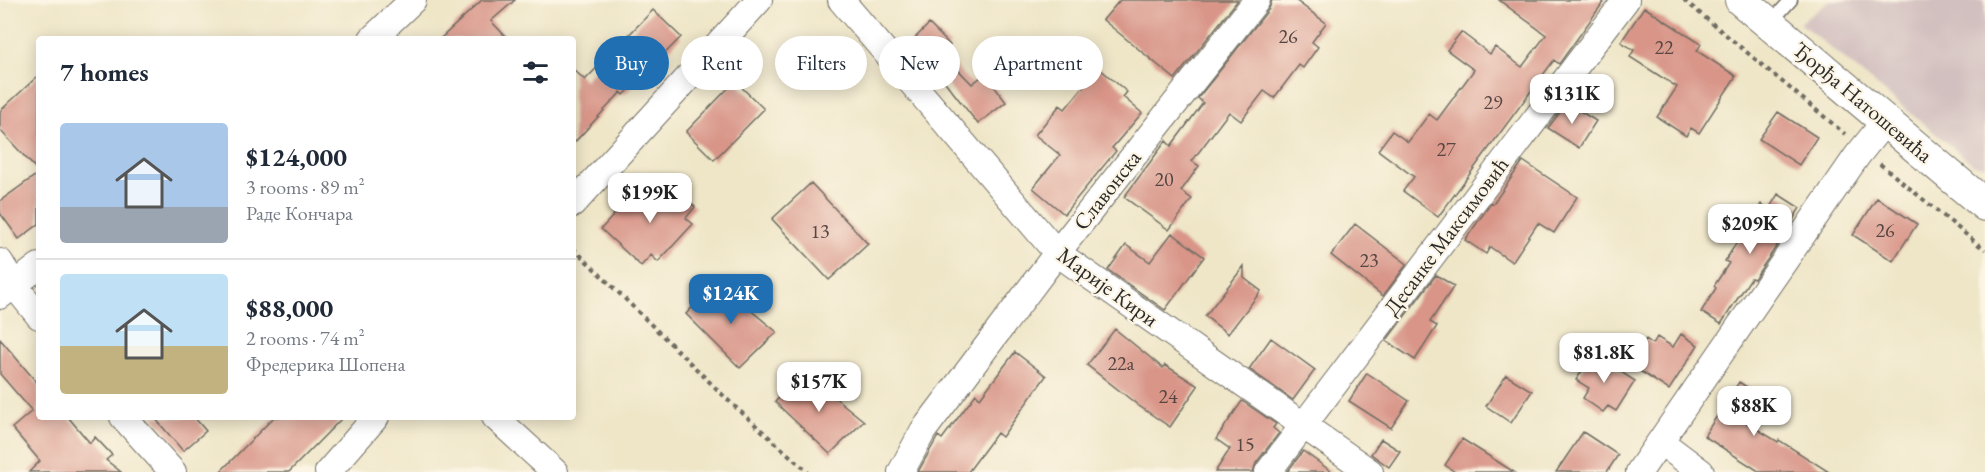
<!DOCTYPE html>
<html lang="en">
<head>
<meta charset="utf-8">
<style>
  :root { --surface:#fff; --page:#f2f2f3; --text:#1f2937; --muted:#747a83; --line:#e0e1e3; --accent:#1f6fb2 }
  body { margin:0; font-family:"EB Garamond",serif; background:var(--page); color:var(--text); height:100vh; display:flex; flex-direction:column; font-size:22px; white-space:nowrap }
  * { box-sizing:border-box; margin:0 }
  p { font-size:20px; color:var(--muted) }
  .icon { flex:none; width:33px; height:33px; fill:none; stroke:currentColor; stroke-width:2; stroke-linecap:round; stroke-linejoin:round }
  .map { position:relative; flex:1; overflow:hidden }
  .side { position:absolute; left:36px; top:36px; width:540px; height:384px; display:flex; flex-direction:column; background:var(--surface); border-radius:6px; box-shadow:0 3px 15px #0003 }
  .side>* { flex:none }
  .guide { position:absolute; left:594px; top:36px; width:570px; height:54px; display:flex; gap:12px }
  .price { position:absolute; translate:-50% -51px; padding:0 14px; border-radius:12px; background:#fff; color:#222; font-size:20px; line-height:39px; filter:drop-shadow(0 2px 3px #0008) }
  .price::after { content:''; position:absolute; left:50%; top:36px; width:18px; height:14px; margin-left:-9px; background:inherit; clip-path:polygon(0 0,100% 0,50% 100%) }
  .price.selected { background:var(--accent); color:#fff }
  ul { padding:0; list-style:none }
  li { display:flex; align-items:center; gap:18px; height:150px; padding:0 24px }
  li+li { border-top:2px solid var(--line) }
  li span { display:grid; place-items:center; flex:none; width:168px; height:120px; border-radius:6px; color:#555 }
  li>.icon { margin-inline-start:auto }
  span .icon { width:72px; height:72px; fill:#fffc; stroke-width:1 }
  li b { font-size:26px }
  h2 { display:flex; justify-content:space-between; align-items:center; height:72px; padding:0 24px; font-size:26px }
  .pill { padding:0 21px; border-radius:27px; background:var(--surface); box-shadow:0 3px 15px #0003; font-size:21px; line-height:54px }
  .pill.selected { background:var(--accent); color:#fff }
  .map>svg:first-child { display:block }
</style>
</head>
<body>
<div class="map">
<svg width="1985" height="472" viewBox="0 0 1985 472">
  <rect width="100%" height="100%" fill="#fcf5e5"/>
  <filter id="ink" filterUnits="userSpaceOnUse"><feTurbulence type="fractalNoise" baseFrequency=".0167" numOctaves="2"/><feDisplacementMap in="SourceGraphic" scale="12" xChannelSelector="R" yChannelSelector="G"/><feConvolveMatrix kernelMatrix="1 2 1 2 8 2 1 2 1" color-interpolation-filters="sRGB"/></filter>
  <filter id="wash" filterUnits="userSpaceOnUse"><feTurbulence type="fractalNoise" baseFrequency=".008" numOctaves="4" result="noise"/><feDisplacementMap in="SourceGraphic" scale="24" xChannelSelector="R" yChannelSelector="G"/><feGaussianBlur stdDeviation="1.35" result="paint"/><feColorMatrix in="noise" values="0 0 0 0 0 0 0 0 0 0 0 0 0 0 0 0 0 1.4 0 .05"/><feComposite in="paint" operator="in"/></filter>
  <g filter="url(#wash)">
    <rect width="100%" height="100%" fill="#efe6c8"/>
    <path fill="#d2bfbf" d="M1831 0H1985V166L1974 165 1800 23Z"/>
    <g id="blocks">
      <path fill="#d89588" d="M482 0H515L491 21 508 39H440Z
        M1120 0H1238L1175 79 1103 20Z
        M1272 0H1295L1326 23 1312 42 1318 47 1303 68 1299 65 1274 98 1264 91 1241 121 1229 112 1192 161 1199 166 1181 191 1192 199 1169 230 1124 197 1166 141 1171 146 1203 103 1198 98 1269 9Z
        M1499 0H1605L1559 64 1554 60 1438 217 1403 191 1414 177 1378 150 1392 131 1408 142 1429 114 1437 120 1474 70 1447 50 1461 32 1490 54 1495 47 1522 67 1546 35Z
        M1644 7 1701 44 1697 51 1736 76 1699 133 1691 128 1686 136 1657 117 1677 87 1630 57 1634 50 1621 42Z
        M653 10 681 37 624 95 621 92 573 144V69L585 80Z
        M929 24 950 45 942 53 972 84 985 74 1006 102 978 124 938 73 935 76 906 47Z
        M1099 68 1127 92 1123 97 1142 113 1112 148 1116 151 1064 214 1033 188 1060 155 1035 135 1060 105 1065 109Z
        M39 75V172L0 130V111Z
        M735 81 764 109 714 160 686 132Z
        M1567 103 1596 121 1579 148 1548 128Z
        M1778 112 1817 137 1799 165 1759 139Z
        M1523 161 1577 197 1554 233 1538 223 1512 262 1490 247 1486 254 1465 240 1491 203 1493 204Z
        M39 173V224L19 239 0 213V201Z
        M668 182 695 207 686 218 693 224 658 262 651 255 641 266 601 229 634 193 647 205Z
        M811 183 868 244 829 280 772 219Z
        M1778 194 1800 208 1776 247 1754 279 1751 278 1721 324 1701 312 1716 288 1714 286 1729 263 1725 261 1761 204 1769 209Z
        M1877 198 1917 224 1893 261 1853 235Z
        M1355 224 1407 264 1383 296 1331 255Z
        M1172 233 1204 257 1165 310 1108 270 1126 245 1150 262Z
        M1244 266V278L1261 291 1228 334 1205 316Z
        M1436 275 1454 286 1430 322 1437 326 1415 360 1386 341Z
        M716 282 777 332 740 368 686 314Z
        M1115 329 1163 368 1165 365 1198 386 1170 427 1139 406 1087 365Z
        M1681 334 1698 345 1669 390 1629 364 1646 339 1653 344 1657 337 1673 347Z
        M1271 338 1315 370 1293 400 1249 369Z
        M0 339 39 385V417H68L90 443 95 437 112 455 106 460 121 472H29L40 461 12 428 32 411 0 374Z
        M1015 352 1046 376 1002 437 997 433 968 472H918L938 436 942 439 976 394 980 398Z
        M1593 354 1635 381 1616 411 1608 406 1603 412 1583 398 1589 388 1576 380Z
        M803 372 864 421 830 454 775 402Z
        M1367 373 1409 401 1391 428 1349 401Z
        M1506 375 1532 391 1511 423 1486 406Z
        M1739 382 1764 398 1747 423 1778 442 1779 440 1829 472H1760L1704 436Z
        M1242 401 1276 424 1273 428 1279 433 1256 463 1253 472H1215L1230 449 1216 439Z
        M154 417H194L206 431 183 451Z
        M274 417H343L289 472H220Z
        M1583 432 1618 455 1607 472H1556Z
        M1381 439 1400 451 1389 467 1371 454Z
        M1462 439 1514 472H1455L1445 465Z
        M1303 451 1332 472H1287Z"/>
    </g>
  </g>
  <g filter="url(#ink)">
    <use href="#blocks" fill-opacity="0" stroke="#706c62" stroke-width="1.5"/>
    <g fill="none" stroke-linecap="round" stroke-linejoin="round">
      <g stroke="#706c62" stroke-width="15">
        <path id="service" d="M1770 23 1791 0"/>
      </g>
      <g stroke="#706c62" stroke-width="28">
        <path id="minor" d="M841 0 1057 253 1370 472
          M372 39 413 0
          M573 204 759 0
          M0 262 14 285 39 316
          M0 296 39 266
          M123 417 173 472
          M495 417 555 472
          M1661 442 1701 472
          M328 472 376 417
          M901 472 923 431 1057 253 1257 0
          M1268 472 1626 0
          M1639 472 1857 156 1886 120"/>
      </g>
      <g stroke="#706c62" stroke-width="34">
        <path id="tertiary" d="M1741 0 1985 205"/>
      </g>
      <path stroke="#706c62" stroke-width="4" stroke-dasharray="4.5 4.5" stroke-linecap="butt" d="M1684 0 1845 134
        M1880 164 1985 250
        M573 248 731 403 808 472"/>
      <use href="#service" stroke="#fff" stroke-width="12"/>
      <use href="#minor" stroke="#fff" stroke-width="26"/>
      <use href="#tertiary" stroke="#fff" stroke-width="32"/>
    </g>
  </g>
  <g text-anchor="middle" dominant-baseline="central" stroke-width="4.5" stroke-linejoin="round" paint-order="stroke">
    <g font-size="20" fill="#564642">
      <text x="1288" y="36">26</text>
      <text x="1664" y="47">22</text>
      <text x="1493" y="102">29</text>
      <text x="1446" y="149">27</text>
      <text x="1164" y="179">20</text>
      <text x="1885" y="230">26</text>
      <text x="820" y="231">13</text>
      <text x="1369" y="260">23</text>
      <text x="1121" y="363">22a</text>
      <text x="1168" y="396">24</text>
      <text x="1245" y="444">15</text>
    </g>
    <g font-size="22" fill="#2b2b2b" stroke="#fcf5e5">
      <text transform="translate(1863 102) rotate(40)">Ђорђа Натошевића</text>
      <text transform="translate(1107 190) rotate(-52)">Славонска</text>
      <text transform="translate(1446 236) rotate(-53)">Десанке Максимовић</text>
      <text transform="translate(1108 287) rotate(36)">Марије Кири</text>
    </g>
  </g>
</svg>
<b class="price" style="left:1572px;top:125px">$131K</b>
<b class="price" style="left:650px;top:224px">$199K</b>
<b class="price" style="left:1750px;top:255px">$209K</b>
<b class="price selected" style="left:731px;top:325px">$124K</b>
<b class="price" style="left:1604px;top:384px">$81.8K</b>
<b class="price" style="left:819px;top:413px">$157K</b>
<b class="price" style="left:1754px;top:437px">$88K</b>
<div class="guide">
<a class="pill selected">Buy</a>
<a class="pill">Rent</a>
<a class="pill">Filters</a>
<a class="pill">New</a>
<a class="pill">Apartment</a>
</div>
<section class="side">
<h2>7 homes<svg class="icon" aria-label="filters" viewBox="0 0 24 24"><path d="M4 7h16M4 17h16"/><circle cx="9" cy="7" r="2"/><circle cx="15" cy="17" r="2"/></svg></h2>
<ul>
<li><span style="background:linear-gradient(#a9c7e8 70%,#9aa5b1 0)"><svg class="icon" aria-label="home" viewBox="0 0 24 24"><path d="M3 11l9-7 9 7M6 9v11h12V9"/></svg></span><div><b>$124,000</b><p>3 rooms · 89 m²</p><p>Раде Кончара</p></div></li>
<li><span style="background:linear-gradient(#bfe0f5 60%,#c2b280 0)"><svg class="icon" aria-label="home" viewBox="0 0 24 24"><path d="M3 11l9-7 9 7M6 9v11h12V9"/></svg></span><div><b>$88,000</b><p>2 rooms · 74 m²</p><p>Фредерика Шопена</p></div></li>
</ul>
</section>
</div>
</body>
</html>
